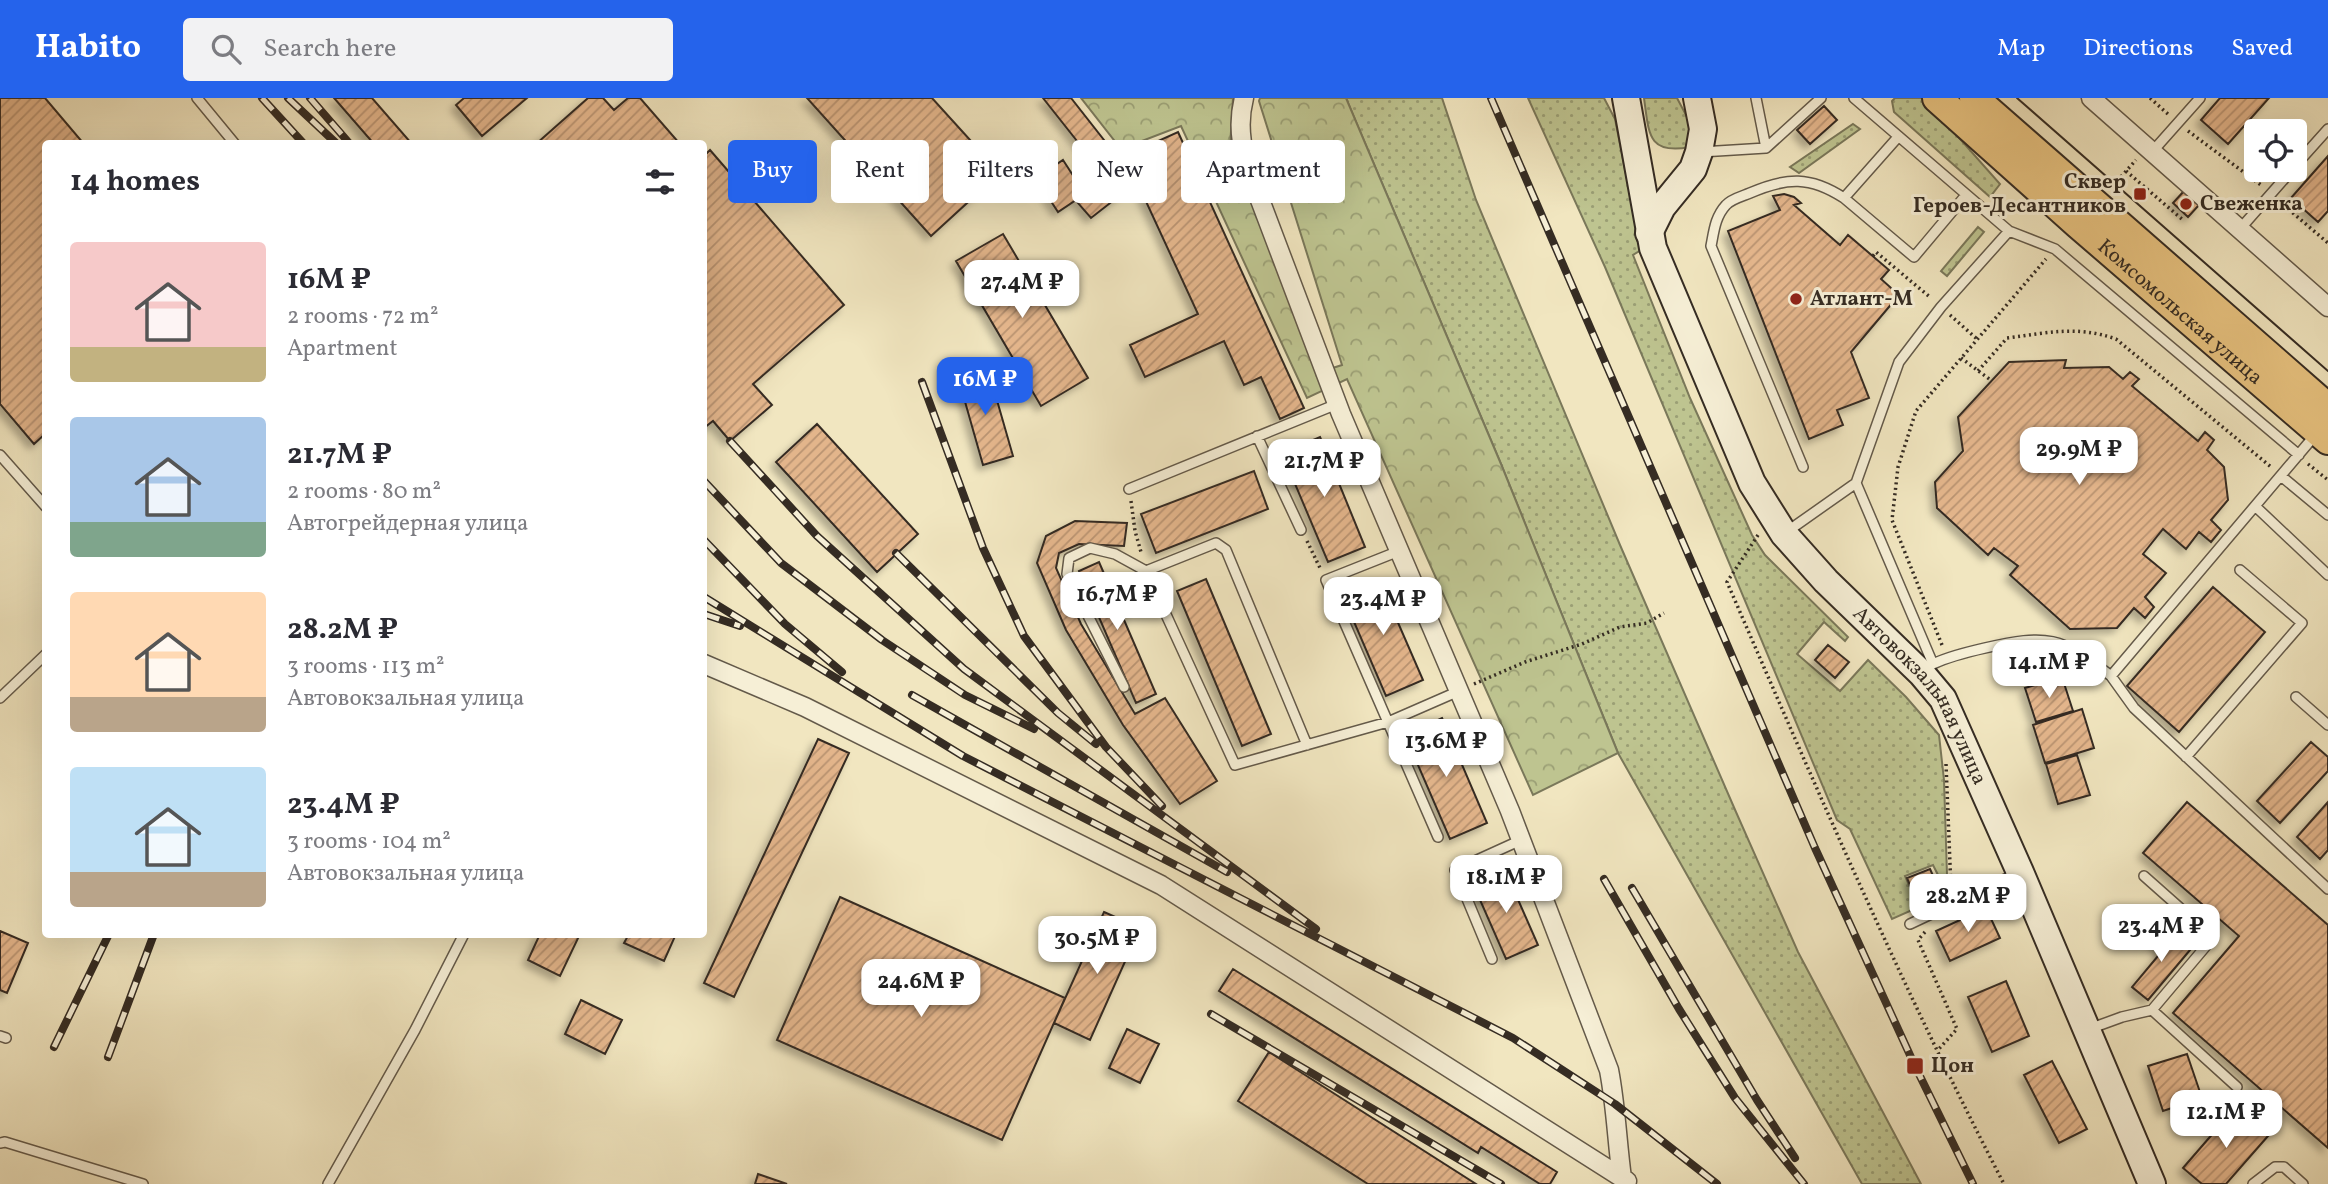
<!DOCTYPE html>
<html lang="en">
<head>
<meta charset="utf-8">
<style>
  :root { --surface:#fff; --page:#f2f2f3; --text:#2b2b33; --muted:#7c7c81; --accent:#2563eb }
  body { margin:0; font-family:Vollkorn,serif; background:var(--page); color:var(--text); height:100vh; display:flex; flex-direction:column; font-size:26px; white-space:nowrap }
  * { box-sizing:border-box; margin:0 }
  p { font-size:23px; color:var(--muted) }
  .icon { flex:none; width:38px; height:38px; fill:none; stroke:currentColor; stroke-width:2; stroke-linecap:round; stroke-linejoin:round }
  .map { position:relative; flex:1; overflow:hidden }
  .panel { position:absolute; left:42px; top:42px; width:665px; height:798px; display:flex; flex-direction:column; background:var(--surface); border-radius:7px; box-shadow:0 7px 28px #0002 }
  .panel>* { flex:none }
  .banner { position:absolute; left:728px; top:42px; width:665px; height:63px; display:flex; gap:14px }
  .buttons { position:absolute; left:2244px; top:21px; display:grid; gap:14px }
  .buttons a { display:grid; place-items:center; width:63px; height:63px; border-radius:7px; background:var(--surface); box-shadow:0 7px 28px #0002; font-size:35px }
  .price { position:absolute; translate:-50% -60px; padding:0 16px; border-radius:14px; background:#fff; color:#222; font-size:23px; line-height:46px; filter:drop-shadow(0 2px 4px #0008) }
  .price::after { content:''; position:absolute; left:50%; top:42px; width:21px; height:16px; margin-left:-10px; background:inherit; clip-path:polygon(0 0,100% 0,50% 100%) }
  .price.selected { background:var(--accent); color:#fff }
  ul { padding:0; list-style:none }
  li { display:flex; align-items:center; gap:21px; height:175px; padding:0 28px }
  li span { display:grid; place-items:center; flex:none; width:196px; height:140px; border-radius:7px; color:#555 }
  li>.icon { margin-inline-start:auto }
  span .icon { width:84px; height:84px; fill:#fffc; stroke-width:1 }
  li b { font-size:30px }
  h2 { display:flex; justify-content:space-between; align-items:center; height:84px; padding:0 28px; font-size:30px }
  .tag { padding:0 24px; border-radius:7px; background:var(--surface); box-shadow:0 7px 28px #0002; font-size:24px; line-height:63px }
  .tag.selected { background:var(--accent); color:#fff }
  header { display:flex; align-items:center; gap:42px; box-sizing:border-box; height:98px; padding:0 35px; background:var(--accent); color:#fff }
  header strong { font-size:33px }
  nav { display:flex; gap:38px; margin-inline-start:auto; font-size:24px }
  .search { width:490px; height:63px; background:var(--page); display:flex; align-items:center; gap:18px; box-sizing:border-box; padding:0 24px; border-radius:7px; color:var(--muted); font-size:26px }
  .map>svg:first-child { display:block }
</style>
</head>
<body>
<header>
<strong>Habito</strong>
<div class="search"><svg class="icon" aria-label="search" viewBox="0 0 24 24"><circle cx="10" cy="10" r="6"/><path d="M15 15l6 6"/></svg>Search here</div>
<nav><a>Map</a><a>Directions</a><a>Saved</a></nav>
</header>
<div class="map">
<svg width="2328" height="1086" viewBox="0 0 2328 1086">
  <defs>
    <pattern id="green-dots" width="8" height="8" patternUnits="userSpaceOnUse" patternTransform="scale(1.75)"><rect width="8" height="8" fill="#bec490"/><path d="M2 2h.1M6 6h.1" fill="none" stroke="#9b9f75" stroke-width="1.8" stroke-linecap="round"/></pattern>
    <pattern id="forest-crowns" width="20" height="18" patternUnits="userSpaceOnUse" patternTransform="scale(1.75)"><rect width="20" height="18" fill="#bec490"/><path d="M2 6a3 3 0 1 1 6 0M12 15a3 3 0 1 1 6 0" fill="none" stroke="#9b9f75"/></pattern>
    <pattern id="building-hatch" width="6" height="6" patternUnits="userSpaceOnUse" patternTransform="scale(1.75)"><rect width="6" height="6" fill="#e3b58b"/><path d="M-1 1l2-2M0 6l6-6M5 7l2-2" fill="none" stroke="#b99371"/></pattern>
    <filter id="shadow"><feDropShadow dx="-5" dy="5" stdDeviation="3.5" flood-color="#0004"/></filter>
  </defs>
  <rect width="100%" height="100%" fill="#f1e6c0"/>
  <filter id="stains"><feTurbulence type="fractalNoise" baseFrequency=".00286" numOctaves="4"/><feColorMatrix values="0 0 0 0 .2 0 0 0 0 .09 0 0 0 0 .02 0 0 0 .5 -.17"/></filter>
  <radialGradient id="worn" r=".72"><stop offset=".6" stop-color="#630" stop-opacity="0"/><stop offset="1" stop-color="#630" stop-opacity=".3"/></radialGradient>
  <path fill="url(#green-dots)" stroke="#7a785a" stroke-width="2" d="M1346 0H1442L1476 102 1620 447 1736 714 1798 854 1921 1086H1862L1618 655 1501 366Z
    M1528 0H1604L1615 21 1641 152 1633 157 1690 300 1752 437 1765 457 1848 539 1845 543 1824 524 1797 556 1840 593 1868 562 1906 599 1939 637 1944 682 1947 777 1940 781 1933 767 1905 778 1919 809 1892 821 1850 731 1837 722 1605 169Z
    M1644 0H1677L1695 34 1690 49C1647 57 1649 35 1644 0Z
    M1895 0H1923L1930 7 2000 86 1990 99 1894 14 1892 3Z
    M1853 26 1860 31 1799 75 1790 69Z
    M1978 129 1984 134 1947 178 1941 173Z"/>
  <path fill="url(#forest-crowns)" stroke="#7a785a" stroke-width="2" d="M1081 0H1233L1230 50 1320 274 1342 267 1259 3 1260 0H1346L1501 366 1618 655 1533 697 1347 281 1307 300 1181 28 1121 51Z"/>
  <path fill="url(#building-hatch)" stroke="#352c23" stroke-width="2" filter="url(#shadow)" d="M0 0H45L84 46H46V335L34 346 0 306Z
    M334 0H372L412 46H374Z
    M464 0H527L482 38 456 7Z
    M588 0H603L614 12 628 0H640L680 46H536Z
    M807 0H932L1000 75 931 138Z
    M1043 0H1071L1137 84 1091 120 1077 104 1089 95 1078 81 1096 67Z
    M2220 0H2269L2228 46 2201 22Z
    M1824 8 1837 22 1810 46 1797 32Z
    M1178 34 1304 310 1280 321 1261 279 1244 287 1224 243 1145 279 1130 247 1198 216 1125 58Z
    M710 52 844 207 753 286 772 307 730 343 713 323 704 330V58Z
    M2328 58V113L2318 124 2291 100Z
    M1063 62 1085 96 1058 114 1036 80Z
    M2184 93 2199 107 2188 119 2173 105Z
    M1784 96 1794 99 1801 105 1794 107 1840 147 1848 137 1889 172 1881 181 1899 197 1851 254 1869 300 1837 312 1843 327 1809 341 1728 133 1780 112 1773 98Z
    M1003 136 1088 280 1041 308 956 163Z
    M2066 262 2064 270 2109 269 2123 281 2130 274 2139 281 2132 288 2198 343 2205 334 2214 342 2207 352 2224 369 2228 402 2211 422 2221 432 2211 444 2199 434 2186 451 2163 431 2143 456 2166 475 2145 499 2154 509 2145 520 2134 510 2117 530 2070 531 2010 477 2018 468 1994 450 1988 457 1937 410 1935 384 1963 353 1958 319 2009 264Z
    M988 271 1013 358 983 367 958 279Z
    M817 326 918 436 877 474 776 364Z
    M1320 339 1365 449 1328 464 1282 355Z
    M1254 373 1268 411 1156 455 1141 416Z
    M1075 423 1127 425 1124 448 1079 446 1059 455 1056 470 1081 526 1135 616 1165 600 1217 683 1180 706 1123 627 1066 532 1037 465 1046 438Z
    M1099 464 1156 596 1136 605 1079 473Z
    M1206 481 1271 636 1242 648 1177 493Z
    M1379 481 1423 582 1386 598 1342 496Z
    M2213 489 2265 534 2179 634 2127 588Z
    M1828 547 1849 564 1835 580 1815 562Z
    M2062 579 2073 613 2036 624 2025 590Z
    M2082 611 2094 650 2045 665 2033 627Z
    M1442 620 1487 725 1450 741 1405 637Z
    M818 641 849 655 734 899 704 885Z
    M2311 644 2328 659V673L2280 725 2257 703Z
    M2077 657 2090 697 2058 706 2046 666Z
    M2187 704 2328 827V1050L2173 915 2239 838 2143 755Z
    M2328 704V752L2320 761 2297 739Z
    M1930 771 1935 782 1931 784 1940 805 1921 813 1907 780Z
    M1505 772 1538 847 1506 861 1473 786Z
    M840 799 1065 900 1002 1042 777 942Z
    M1986 810 2000 840 1950 863 1936 833Z
    M1104 814 1140 830 1090 942 1054 925Z
    M2164 830 2190 852 2148 902 2132 889 2163 852 2153 843Z
    M0 833 28 845 7 895 0 892Z
    M540 836H580L560 878 528 862Z
    M629 836H676L664 863 624 845Z
    M1233 871 1557 1074 1550 1086H1540L1481 1049 1478 1055 1219 893Z
    M2006 883 2029 938 1992 954 1968 899Z
    M581 902 622 922 605 956 565 936Z
    M1127 931 1159 946 1140 985 1109 970Z
    M1269 954 1476 1086H1368L1238 1003Z
    M2187 956 2202 1000 2163 1013 2148 968Z
    M2052 963 2087 1031 2059 1045 2024 977Z
    M2235 1010 2268 1038 2226 1086H2202L2183 1070Z
    M758 1076 787 1086H755Z"/>
  <g fill="none" stroke-linecap="round" stroke-linejoin="round">
    <g stroke="#645a4a" stroke-width="12">
      <path id="lane" d="M197 0 235 46
        M1756 0 1766 50
        M1854 0 2009 133 1941 209 1899 264 1856 385 1933 566C1950 558 1967 554 1985 550 2047 536 2061 538 2111 578L2316 336
        M1898 39 1844 100 1914 159 1966 97
        M1701 54 1766 50 1821 0
        M2152 54 2200 0
        M2294 69 2328 31
        M2240 131 2292 72
        M2009 133 2055 151 2299 357
        M1257 338 1301 432
        M0 357 46 409
        M1803 369 1711 148C1714 133 1715 119 1726 107 1731 101 1743 98 1750 95 1787 79 1810 78 1844 100
        M2281 378 2328 417
        M1129 391 1337 306
        M2255 408 2328 477
        M1785 435 1856 385
        M1399 453 1326 482 1438 739
        M1146 473 1216 445 1226 452 1307 647
        M2111 578 2134 610 2328 791
        M1124 589 1067 476 1069 460 1090 450 1115 456 1146 473 1235 667 1388 624 1459 593
        M2296 599 2328 627
        M0 600 46 556
        M2186 659 2302 525 2240 472
        M1910 826 2018 775
        M1492 861 1455 772 1521 742
        M2152 912 2237 989
        M2089 931 2122 919 2152 912 2206 848V833L2144 778
        M0 938 6 940
        M0 1045 5 1044 143 1086
        M328 1086 415 932 464 836
        M2253 1086 2275 1069H2284L2303 1086"/>
    </g>
    <g stroke="#645a4a" stroke-width="21">
      <path id="street" d="M1244 0C1236 31 1243 57 1254 86L1341 316 1510 713 1609 972C1616 1008 1617 1044 1622 1080
        M2091 0 2328 209
        M704 566 805 609 1161 787 1627 1083"/>
    </g>
    <g stroke="#352c23" stroke-width="30">
      <g id="secondary">
        <path id="s1" d="M1626 0 1653 150 1752 385 1784 436 1826 483 1922 576 1943 601 2020 774 2152 1086"/>
        <path d="M1649 135 1662 109 1693 71 1699 54 1703 31 1697 0"/>
      </g>
    </g>
    <g stroke="#352c23" stroke-width="32">
      <g id="primary">
        <path id="s2" d="M1937 0 2078 126 2328 342"/>
        <path d="M1974 0 2328 310"/>
      </g>
    </g>
    <path stroke="#352c23" stroke-width="3.5" stroke-dasharray="2 3.5" stroke-linecap="butt" d="M2150 0 2169 17
      M2188 33 2261 87
      M2126 73 2183 122
      M2110 91 2136 62
      M2280 104 2328 145
      M1873 158 1876 154 1931 200
      M1950 217 1977 241
      M1961 260 1992 283
      M1978 273 2007 240C2048 235 2076 227 2116 241L2271 369
      M2308 366 2328 382
      M1131 403 1135 433 1141 454
      M1758 437 1727 484C1815 687 1902 890 2004 1086
      M1307 443 1320 470
      M1942 547 1892 422 1898 369 1916 313 2046 161
      M1474 586 1525 564 1582 546 1620 529 1647 525 1664 515
      M1946 666 1951 791
      M1925 834 1918 842 1957 931 1937 953"/>
    <use href="#lane" stroke="#f6efd6" stroke-width="9"/>
    <use href="#street" stroke="#f6efd6" stroke-width="18"/>
    <use href="#secondary" stroke="#f6efd6" stroke-width="26"/>
    <use href="#primary" stroke="#e8c380" stroke-width="28"/>
    <path stroke="#352c23" stroke-width="2" d="M2017 0 2328 273"/>
    <g stroke="#352c23" stroke-width="8">
      <path id="rail" d="M262 0 304 46
        M288 0 337 46
        M310 0 350 46
        M1491 0 1815 750 1915 968 1973 1086
        M922 284 983 450 1024 538 1106 649 1162 708
        M730 343 817 438 964 571 1316 831
        M704 383 781 465 882 542 965 597 1034 631
        M704 442 785 526 842 574
        M896 455 1058 615 1096 646
        M704 499 963 658 1513 940 1615 1006 1717 1086
        M704 516 740 528
        M912 597 1227 774
        M1604 781 1679 911 1735 1000 1804 1086
        M1632 790 1757 1002 1795 1060
        M1211 916 1501 1086
        M54 949 109 836
        M108 959 154 836"/>
    </g>
    <use href="#rail" stroke="#f6efd6" stroke-width="5" stroke-dasharray="16" stroke-linecap="butt"/>
  </g>
  <g fill="#8f2418" stroke="#f6efd6" stroke-width="2.5">
    <rect x="2133" y="89" width="14" height="14" rx="3.5"/>
    <circle cx="2186" cy="106" r="7"/>
    <circle cx="1796" cy="201" r="7"/>
    <rect x="1906" y="959" width="18" height="18" rx="3.5"/>
  </g>
  <g text-anchor="middle" dominant-baseline="central" stroke-width="6" stroke-linejoin="round" paint-order="stroke">
    <g font-size="21" font-weight="bold" fill="#352c23" stroke="#f6efd6" text-anchor="start">
      <text x="2126" y="84" text-anchor="end">Сквер<tspan x="2126" dy="24">Героев-Десантников</tspan></text>
      <text x="2200" y="106">Свеженка</text>
      <text x="1810" y="201">Атлант-М</text>
      <text x="1931" y="968">Цон</text>
    </g>
    <g font-size="21" fill="#352c23" stroke="#f6efd6">
      <text stroke="none"><textPath href="#s2" startOffset="324">Комсомольская улица</textPath></text>
      <text stroke="none"><textPath href="#s1" startOffset="681">Автовокзальная улица</textPath></text>
    </g>
  </g>
  <rect width="100%" height="100%" filter="url(#stains)"/>
  <rect width="100%" height="100%" fill="url(#worn)"/>
</svg>
<div class="buttons">
<a><svg class="icon" aria-label="locate" viewBox="0 0 24 24"><circle cx="12" cy="12" r="6"/><path d="M12 2v4M12 18v4M2 12h4M18 12h4"/></svg></a>
</div>
<b class="price" style="left:1022px;top:222px">27.4M ₽</b>
<b class="price selected" style="left:985px;top:319px">16M ₽</b>
<b class="price" style="left:2079px;top:389px">29.9M ₽</b>
<b class="price" style="left:1324px;top:401px">21.7M ₽</b>
<b class="price" style="left:1117px;top:534px">16.7M ₽</b>
<b class="price" style="left:1383px;top:539px">23.4M ₽</b>
<b class="price" style="left:2049px;top:602px">14.1M ₽</b>
<b class="price" style="left:1446px;top:681px">13.6M ₽</b>
<b class="price" style="left:1506px;top:817px">18.1M ₽</b>
<b class="price" style="left:1968px;top:836px">28.2M ₽</b>
<b class="price" style="left:2161px;top:866px">23.4M ₽</b>
<b class="price" style="left:1097px;top:878px">30.5M ₽</b>
<b class="price" style="left:921px;top:921px">24.6M ₽</b>
<b class="price" style="left:2226px;top:1052px">12.1M ₽</b>
<div class="banner">
<a class="tag selected">Buy</a>
<a class="tag">Rent</a>
<a class="tag">Filters</a>
<a class="tag">New</a>
<a class="tag">Apartment</a>
</div>
<section class="panel">
<h2>14 homes<svg class="icon" aria-label="filters" viewBox="0 0 24 24"><path d="M4 7h16M4 17h16"/><circle cx="9" cy="7" r="2"/><circle cx="15" cy="17" r="2"/></svg></h2>
<ul>
<li><span style="background:linear-gradient(#f6c9c9 75%,#c2b280 0)"><svg class="icon" aria-label="home" viewBox="0 0 24 24"><path d="M3 11l9-7 9 7M6 9v11h12V9"/></svg></span><div><b>16M ₽</b><p>2 rooms · 72 m²</p><p>Apartment</p></div></li>
<li><span style="background:linear-gradient(#a9c7e8 75%,#7fa58c 0)"><svg class="icon" aria-label="home" viewBox="0 0 24 24"><path d="M3 11l9-7 9 7M6 9v11h12V9"/></svg></span><div><b>21.7M ₽</b><p>2 rooms · 80 m²</p><p>Автогрейдерная улица</p></div></li>
<li><span style="background:linear-gradient(#ffd9b3 75%,#b9a48a 0)"><svg class="icon" aria-label="home" viewBox="0 0 24 24"><path d="M3 11l9-7 9 7M6 9v11h12V9"/></svg></span><div><b>28.2M ₽</b><p>3 rooms · 113 m²</p><p>Автовокзальная улица</p></div></li>
<li><span style="background:linear-gradient(#bfe0f5 75%,#b9a48a 0)"><svg class="icon" aria-label="home" viewBox="0 0 24 24"><path d="M3 11l9-7 9 7M6 9v11h12V9"/></svg></span><div><b>23.4M ₽</b><p>3 rooms · 104 m²</p><p>Автовокзальная улица</p></div></li>
</ul>
</section>
</div>
</body>
</html>
